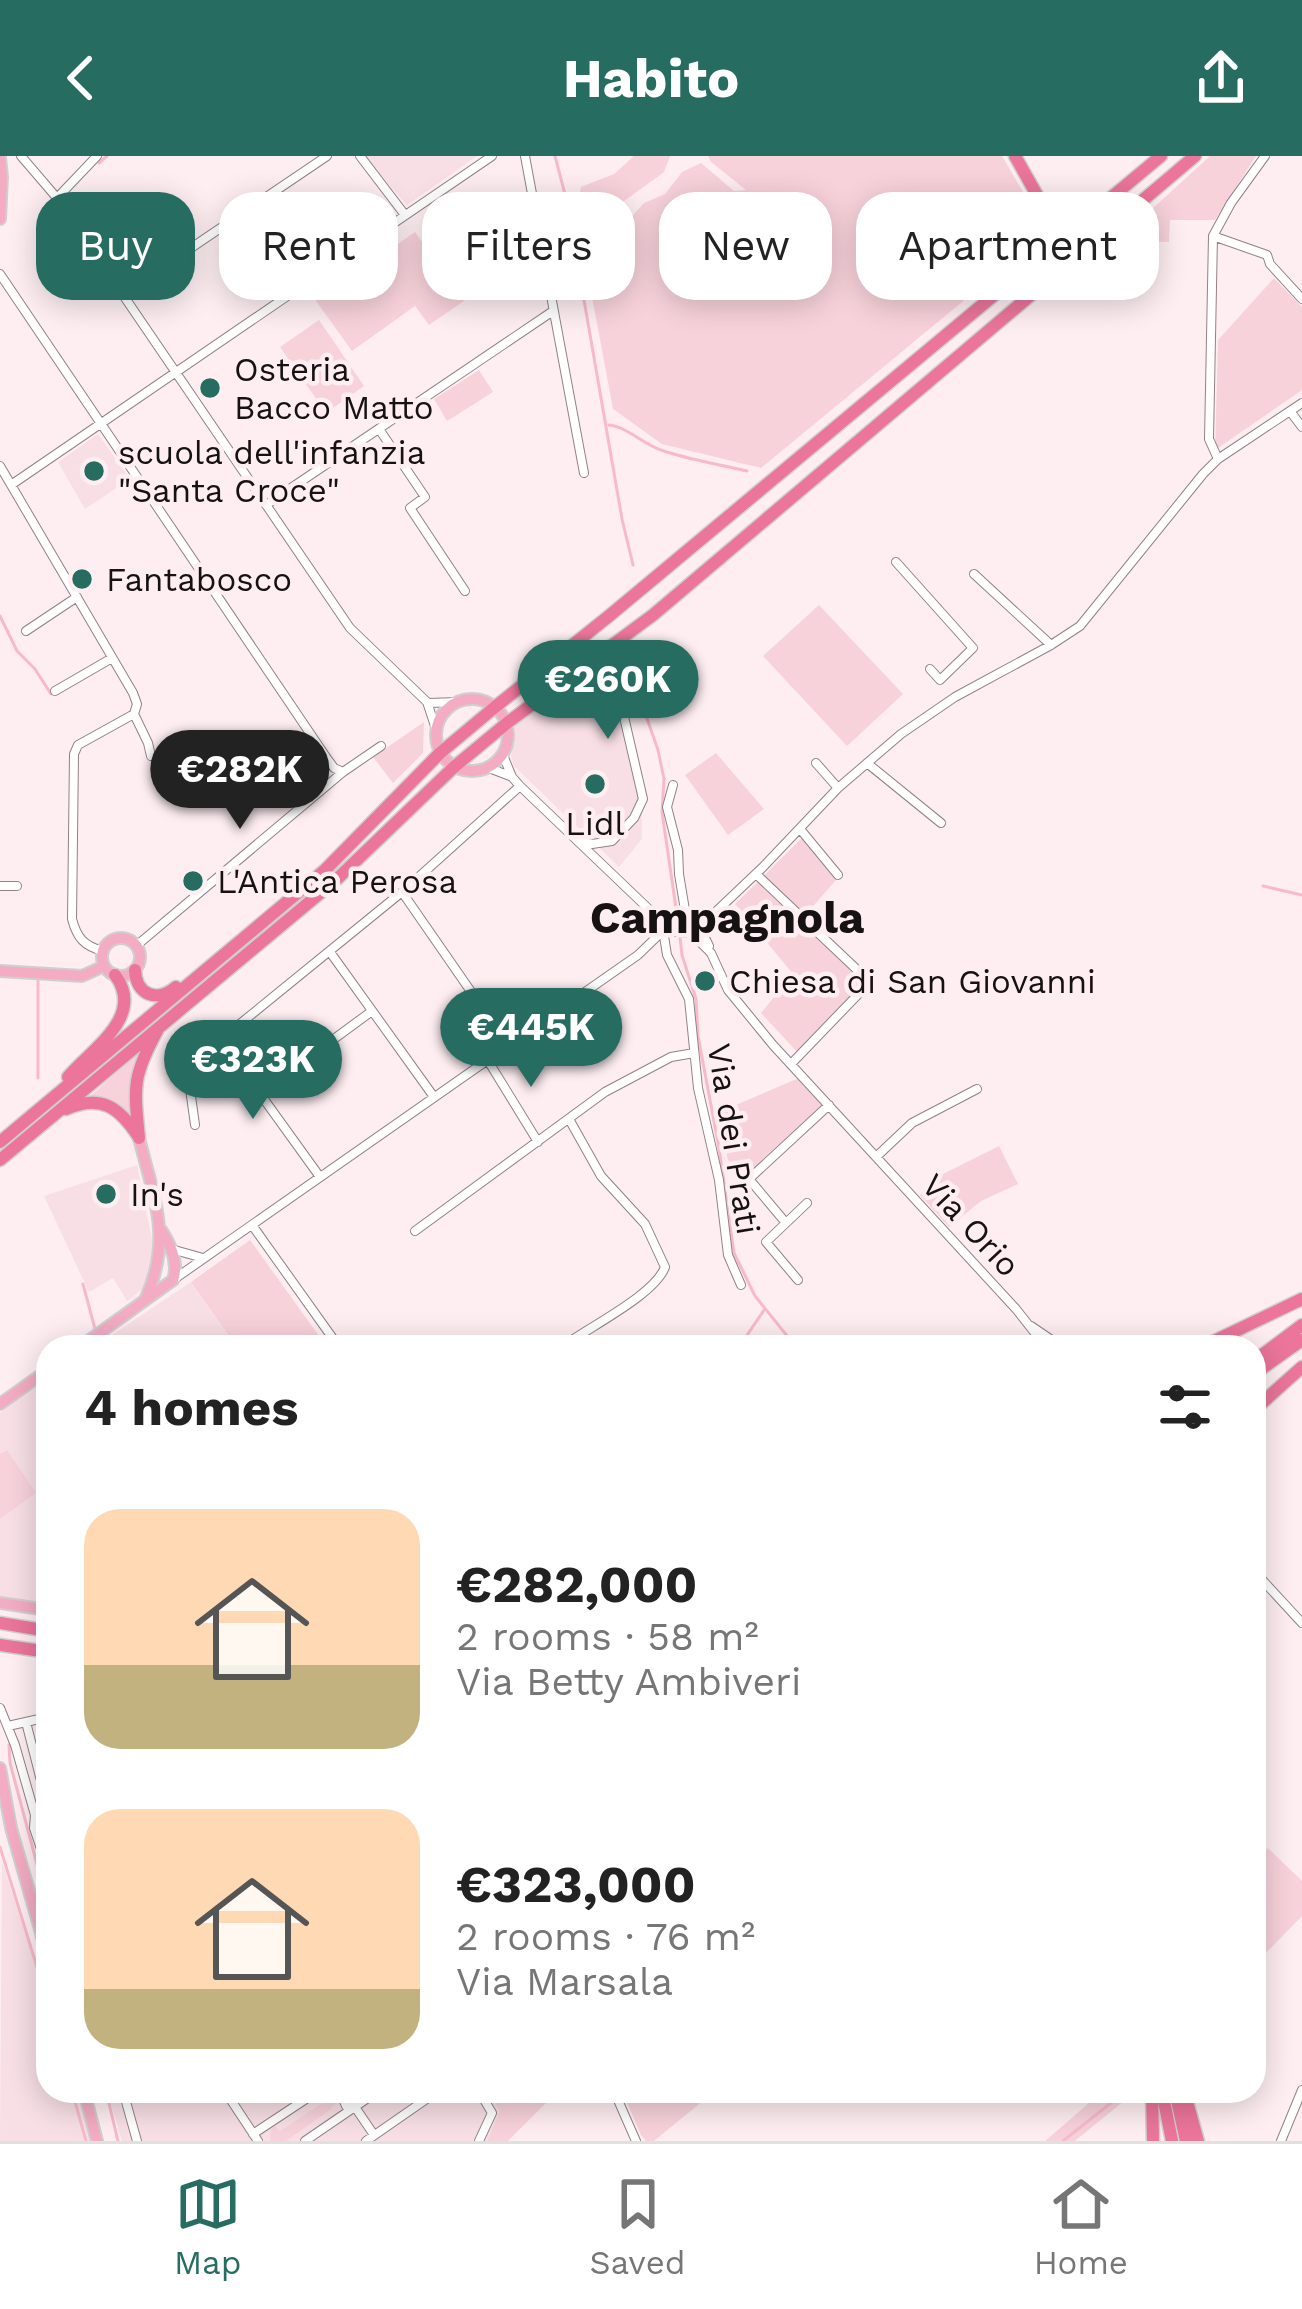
<!DOCTYPE html>
<html lang="en">
<head>
<meta charset="utf-8">
<style>
  :root { --surface:#fff; --page:#f2f2f2; --text:#222; --muted:#767676; --line:#e0e0e0; --accent:#266c60 }
  body { margin:0; font-family:"Work Sans",sans-serif; background:var(--page); color:var(--text); height:100vh; display:flex; flex-direction:column; font-size:45px; white-space:nowrap }
  * { box-sizing:border-box; margin:0 }
  p { font-size:39px; color:var(--muted) }
  .icon { flex:none; width:66px; height:66px; fill:none; stroke:currentColor; stroke-width:2; stroke-linecap:round; stroke-linejoin:round }
  .map { position:relative; flex:1; overflow:hidden }
  .panel { position:absolute; left:36px; top:1179px; width:1230px; height:768px; display:flex; flex-direction:column; background:var(--surface); border-radius:36px; box-shadow:0 6px 30px #0003 }
  .panel>* { flex:none }
  .guide { position:absolute; left:36px; top:36px; width:1230px; height:108px; display:flex; gap:24px }
  .price { position:absolute; translate:-50% -102px; padding:0 27px; border-radius:42px; background:var(--accent); color:#fff; font-size:39px; line-height:78px; filter:drop-shadow(0 3px 6px #0008) }
  .price::after { content:''; position:absolute; left:50%; top:72px; width:36px; height:27px; margin-left:-18px; background:inherit; clip-path:polygon(0 0,100% 0,50% 100%) }
  .price.selected { background:#222; color:#fff }
  ul { padding:0; list-style:none }
  li { display:flex; align-items:center; gap:36px; height:300px; padding:0 48px }
  li span { display:grid; place-items:center; flex:none; width:336px; height:240px; border-radius:36px; color:#555 }
  li>.icon { margin-inline-start:auto }
  span .icon { width:144px; height:144px; fill:#fffc; stroke-width:1 }
  li b { font-size:51px }
  h2 { display:flex; justify-content:space-between; align-items:center; height:144px; padding:0 48px; font-size:51px }
  .tag { padding:0 42px; border-radius:36px; background:var(--surface); box-shadow:0 6px 30px #0003; font-size:42px; line-height:108px }
  .tag.selected { background:var(--accent); color:#fff }
  header { display:flex; justify-content:space-between; align-items:center; height:156px; padding:0 48px; background:var(--accent); color:#fff; font-size:54px; font-weight:700 }
  .tabs { display:flex; justify-content:space-around; align-items:center; height:168px; border-top:3px solid var(--line); background:var(--surface); font-size:33px; color:var(--muted) }
  .tabs a { display:grid; justify-items:center; gap:6px }
  .tabs .selected { color:var(--accent) }
  .map>svg:first-child { display:block }
</style>
</head>
<body>
<header><svg class="icon" aria-label="back" viewBox="0 0 24 24"><path d="M15 5l-7 7 7 7"/></svg>Habito<svg class="icon" aria-label="share" viewBox="0 0 24 24"><path d="M12 15V3M7 8l5-5 5 5M5 13v7h14v-7"/></svg></header>
<div class="map">
<svg width="1302" height="1985" viewBox="0 0 1302 1985">
  <rect width="100%" height="100%" fill="#feeef2"/>
  <path fill="#f7dfe5" d="M364 0H477L407 49Z
    M98 278 130 323 85 353 58 306Z
    M605 527 622 540 641 615 642 683 619 711 514 610 511 601 516 566 528 555 575 533Z
    M137 1009 155 1098 145 1131 127 1145 113 1122 89 1136 44 1040Z
    M191 1126 235 1190 233 1191H94Z
    M48 1223V1448L0 1442V1257Z
    M2 1706 48 1847V1935H77L91 1985H0Z
    M107 1935H487L501 1955 487 1985H122Z"/>
  <path fill="#f8d2db" d="M634 0H670L664 16 616 51 599 55 590 66V82L616 78 644 47 665 38 682 16 701 7 734 35 746 34 711 6 708 0H1002L1036 58 1040 76 996 118 761 312 662 288 613 253 576 55 581 31 614 18Z
    M1210 0H1256L1215 64H1170L1169 86 1139 85 1140 64Z
    M415 76 464 145 429 169 415 150 352 195 316 145Z
    M1274 122 1302 151V234L1215 294 1218 184Z
    M319 164 364 230 326 257 280 191Z
    M479 214 493 236 447 265 434 243Z
    M819 449 903 538 847 590 763 500Z
    M424 566 423 597 393 627 373 601Z
    M716 597 764 653 728 679 685 619Z
    M802 682 836 724 801 764 865 826 799 898 761 857 793 818 735 748Z
    M137 898 131 925 136 963 87 943Z
    M799 922 823 948 743 1021 728 1004 717 957Z
    M999 990 1018 1028 981 1045 949 1071 920 1039 943 1018Z
    M250 1084 327 1191H233L235 1189 191 1126Z
    M7 1294 36 1337 0 1363V1298Z
    M1268 1692 1302 1725V1760L1254 1809V1705Z
    M322 1935H329L335 1940 336 1946 331 1953 286 1985H270L271 1973 275 1970 280 1975 324 1946 320 1937Z
    M487 1935H523L522 1943 537 1935H563L547 1946 508 1985H487L500 1955Z
    M622 1935H637L639 1938 643 1935H715L654 1985H646L641 1979Z
    M1103 1935H1131L1130 1940 1075 1985H1045Z"/>
  <g fill="none" stroke-linecap="round" stroke-linejoin="round">
    <path stroke="#f8bacb" stroke-width="3" d="M555 0 567 46 622 363 633 409
      M99 7 107 0
      M609 269C627 271 643 288 661 294 689 304 719 308 747 315
      M0 460 17 495 35 513 51 538
      M639 490 644 554 658 594 664 623 662 656 678 766
      M1263 730 1302 739
      M680 781 682 799 696 843 698 880 719 992 734 1097 755 1140 796 1191
      M38 922V820
      M83 1128 95 1173
      M739 1191 764 1154
      M9 1589 10 1607 42 1727
      M0 1691 48 1847
      M72 1935 86 1985
      M106 1935 118 1985
      M1063 1985 1126 1935"/>
    <g stroke="#908285" stroke-width="10">
      <path id="minor" d="M21 0 57 42 350 472 427 546 436 573
        M360 0 405 59
        M525 0 584 317
        M57 42 97 0
        M237 60 288 139
        M1213 80 1267 99 1270 108 1302 143
        M0 118 326 601 334 612 343 616
        M123 138 327 0
        M1290 255 1302 271
        M379 273 425 341 410 352 465 435
        M1218 303 1209 283 1213 80 1231 47 1265 0
        M0 310 133 537 137 548 134 558 148 587 151 600
        M11 329 492 0
        M266 349 553 155
        M896 406 973 492 940 524 930 513
        M974 418 1051 489
        M26 475 77 441
        M55 535 112 502
        M558 535C583 522 601 503 618 535L643 643 634 662 612 685 592 688 578 685
        M428 547 458 546
        M503 599 512 621 520 630 656 760
        M816 607 838 632
        M867 607 941 667
        M489 612 510 620
        M673 629 667 651 678 694 679 718 685 754 694 770
        M800 673 838 719
        M756 718 870 826 791 908
        M0 730H17
        M402 736 508 889
        M655 760 664 780 667 799 689 843 698 932 719 1024 728 1099 741 1129
        M668 769C690 771 699 766 709 790
        M694 770 703 768 762 712 838 632 901 578 955 541 1051 489 1080 470 1203 318 1218 303 1302 247
        M663 775 695 777
        M691 777 711 797 728 834 773 889 1016 1153 1046 1191
        M136 790 343 616 381 590
        M103 795C84 790 77 782 72 763L74 598 78 589 134 558
        M330 796 434 941
        M566 848 585 870
        M222 885 320 1021
        M487 903 538 986
        M259 938 372 855
        M195 969 187 911 402 736 520 630
        M876 1001 912 967 977 933
        M786 1067 749 1023 829 949
        M252 1069 339 1191
        M415 1075 605 936 671 901 694 897
        M171 1093 203 1102
        M173 1124 638 799 669 769
        M798 1124 766 1086 807 1047
        M1031 1170 1062 1191
        M562 1191C587 1172 655 1139 665 1111L645 1068 601 1020 569 963
        M1254 1415 1302 1467
        M0 1552 15 1589 35 1659 34 1672 48 1714
        M26 1566 48 1652
        M8 1570 48 1561
        M123 1935 137 1985
        M225 1935 258 1985
        M340 1935 346 1950 353 1951
        M350 1935 355 1938V1951L374 1979
        M479 1935 492 1957 479 1985
        M614 1935 636 1985
        M253 1978 318 1935
        M305 1985 378 1935
        M366 1985 438 1935
        M1281 1985 1302 1934"/>
    </g>
    <g stroke="#d0cfd0" stroke-width="14">
      <path id="major" d="M0 2 2 21 0 63
        M436 579a36 36 0 1 1 72 0a36 36 0 1 1-72 0Z
        M102 801a19 19 0 1 1 38 0a19 19 0 1 1-38 0Z
        M0 815 82 820 104 810
        M139 982C154 1043 173 1083 145 1144
        M161 1074C171 1089 179 1107 173 1124
        M80 1191 173 1124
        M0 1248 48 1214
        M0 1447 48 1454
        M0 1612 11 1672 48 1801
        M84 1935 97 1985"/>
    </g>
    <g stroke="#d0cfd0" stroke-width="15">
      <path id="highway" d="M1015 0 1051 64 1049 76 1018 110
        M135 814C136 839 157 847 176 831
        M68 921C92 893 146 860 115 819
        M66 953C101 938 119 951 138 980
        M139 982C134 931 132 921 157 875
        M0 986 325 714 440 597 495 551 609 460 1161 0
        M0 1004 337 723 454 611 507 567 653 459 1195 0
        M1202 1191 1302 1143
        M1254 1205 1302 1169
        M1254 1218 1302 1184
        M1254 1254 1302 1211
        M0 1467 48 1475
        M0 1489 48 1496
        M1152 1935 1153 1985
        M1162 1935 1172 1985
        M1175 1935 1186 1985
        M1184 1935 1198 1985"/>
    </g>
    <use href="#minor" stroke="#fff" stroke-width="8"/>
    <use href="#major" stroke="#f3acc3" stroke-width="10"/>
    <use href="#highway" stroke="#eb759b" stroke-width="12"/>
  </g>
  <g fill="#266c60" stroke="#feeef2" stroke-width="4.5">
    <circle cx="210" cy="232" r="12"/>
    <circle cx="94" cy="315" r="12"/>
    <circle cx="82" cy="423" r="12"/>
    <circle cx="595" cy="628" r="12"/>
    <circle cx="193" cy="725" r="12"/>
    <circle cx="705" cy="825" r="12"/>
    <circle cx="106" cy="1038" r="12"/>
  </g>
  <g text-anchor="middle" dominant-baseline="central" stroke-width="9" stroke-linejoin="round" paint-order="stroke">
    <g font-size="33" fill="#161112" stroke="#feeef2" text-anchor="start">
      <text x="234" y="213">Osteria<tspan x="234" dy="38">Bacco Matto</tspan></text>
      <text x="118" y="296">scuola dell'infanzia<tspan x="118" dy="38">"Santa Croce"</tspan></text>
      <text x="106" y="423">Fantabosco</text>
      <text x="595" y="667" text-anchor="middle">Lidl</text>
      <text x="217" y="725">L'Antica Perosa</text>
      <text x="729" y="825">Chiesa di San Giovanni</text>
      <text x="130" y="1038">In's</text>
    </g>
    <g font-size="33" fill="#161112" stroke="#feeef2">
      <text transform="translate(734 983) rotate(81)">Via dei Prati</text>
      <text transform="translate(971 1069) rotate(47)">Via Orio</text>
    </g>
    <g font-size="45" font-weight="bold" fill="#161112" stroke="#feeef2">
      <text x="727" y="761">Campagnola</text>
    </g>
  </g>
</svg>
<b class="price" style="left:608px;top:586px">€260K</b>
<b class="price selected" style="left:240px;top:676px">€282K</b>
<b class="price" style="left:531px;top:934px">€445K</b>
<b class="price" style="left:253px;top:966px">€323K</b>
<div class="guide">
<a class="tag selected">Buy</a>
<a class="tag">Rent</a>
<a class="tag">Filters</a>
<a class="tag">New</a>
<a class="tag">Apartment</a>
</div>
<section class="panel">
<h2>4 homes<svg class="icon" aria-label="filters" viewBox="0 0 24 24"><path d="M4 7h16M4 17h16"/><circle cx="9" cy="7" r="2"/><circle cx="15" cy="17" r="2"/></svg></h2>
<ul>
<li><span style="background:linear-gradient(#ffd9b3 65%,#c2b280 0)"><svg class="icon" aria-label="home" viewBox="0 0 24 24"><path d="M3 11l9-7 9 7M6 9v11h12V9"/></svg></span><div><b>€282,000</b><p>2 rooms · 58 m²</p><p>Via Betty Ambiveri</p></div></li>
<li><span style="background:linear-gradient(#ffd9b3 75%,#c2b280 0)"><svg class="icon" aria-label="home" viewBox="0 0 24 24"><path d="M3 11l9-7 9 7M6 9v11h12V9"/></svg></span><div><b>€323,000</b><p>2 rooms · 76 m²</p><p>Via Marsala</p></div></li>
</ul>
</section>
</div>
<nav class="tabs">
<a class="selected"><svg class="icon" aria-label="map" viewBox="0 0 24 24"><path d="M3 6l6-2 6 2 6-2v14l-6 2-6-2-6 2zM9 4v14M15 6v14"/></svg>Map</a>
<a><svg class="icon" aria-label="saved" viewBox="0 0 24 24"><path d="M7 4h10v16l-5-4-5 4z"/></svg>Saved</a>
<a><svg class="icon" aria-label="home" viewBox="0 0 24 24"><path d="M3 11l9-7 9 7M6 9v11h12V9"/></svg>Home</a>
</nav>
</body>
</html>
